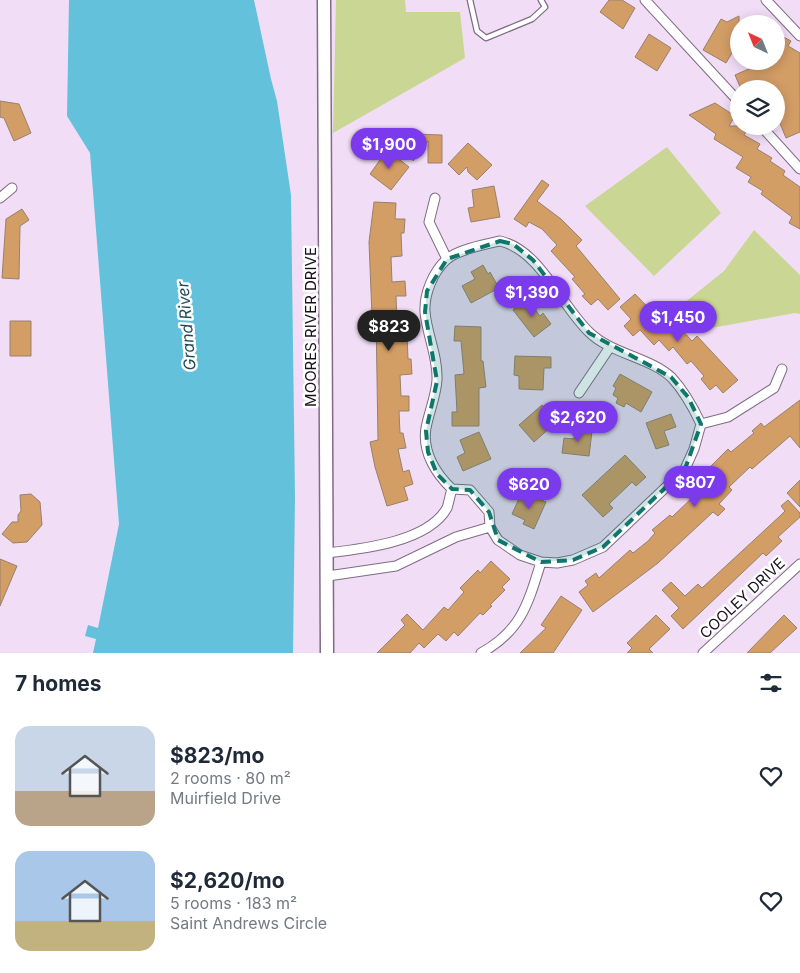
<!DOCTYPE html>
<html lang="en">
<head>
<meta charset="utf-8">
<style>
  :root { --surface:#fff; --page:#f6f6f7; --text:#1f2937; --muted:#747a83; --accent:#7c3aed }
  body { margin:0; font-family:Inter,sans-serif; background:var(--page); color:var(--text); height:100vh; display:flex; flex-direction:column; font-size:19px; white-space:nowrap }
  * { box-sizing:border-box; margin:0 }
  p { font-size:16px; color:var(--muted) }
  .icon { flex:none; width:28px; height:28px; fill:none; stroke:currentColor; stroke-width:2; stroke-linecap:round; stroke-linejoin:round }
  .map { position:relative; height:653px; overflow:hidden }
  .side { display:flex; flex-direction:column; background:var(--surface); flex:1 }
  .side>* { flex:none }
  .needle { width:32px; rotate:317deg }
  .controls { position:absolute; left:730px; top:15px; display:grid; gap:10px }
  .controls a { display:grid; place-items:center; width:55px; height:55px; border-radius:50%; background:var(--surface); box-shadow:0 2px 12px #0003; font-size:25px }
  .price { position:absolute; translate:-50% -42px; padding:0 11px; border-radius:18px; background:var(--accent); color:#fff; font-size:16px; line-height:32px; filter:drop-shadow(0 1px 2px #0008) }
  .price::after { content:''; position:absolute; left:50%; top:30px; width:15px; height:11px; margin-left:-8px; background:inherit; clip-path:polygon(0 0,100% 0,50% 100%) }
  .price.selected { background:#222; color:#fff }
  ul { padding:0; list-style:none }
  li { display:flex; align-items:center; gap:15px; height:125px; padding:0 15px }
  li span { display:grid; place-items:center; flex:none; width:140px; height:100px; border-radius:15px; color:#555 }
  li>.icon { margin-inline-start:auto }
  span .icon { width:60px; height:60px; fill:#fffc; stroke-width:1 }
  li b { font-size:21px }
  h2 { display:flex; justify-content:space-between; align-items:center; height:60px; padding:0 15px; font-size:21px }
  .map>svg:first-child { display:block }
</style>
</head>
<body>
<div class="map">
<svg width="800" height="653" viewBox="0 0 800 653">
  <rect width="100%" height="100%" fill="#f2ddf7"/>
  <path fill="#c9d694" d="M336 0H405L406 12H460L465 58 333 133Z
    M667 147 721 213 654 276 585 206Z
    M754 230 800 275V314L795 313 700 330 678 308 724 271Z"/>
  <path fill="#63c1dc" d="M69 0H254L271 79 277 101 291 195 295 497 293 653H93L96 639 85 636 88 625 98 628 119 524 90 153 67 116Z"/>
  <path fill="#d39d66" stroke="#98816c" d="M609 0H622L635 8 623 29 600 12Z
    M739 16V41L726 63 703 50 721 19 727 22Z
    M776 33 791 41 788 46 800 53V132L786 138 779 121 776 123V89H741L735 75 767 61H776Z
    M649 34 671 48 657 71 635 57Z
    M0 101 19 104 31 133 14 141 4 118 0 117Z
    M715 103 735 116 729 126H742L747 130 744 135 760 144 757 149 772 158 770 161 785 171 783 175 800 187V229L789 223 792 217 761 194 763 191 748 182 751 177 736 168 743 157 714 139 716 134 689 115Z
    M414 134 442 135V163H428V141L413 161Z
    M468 143 492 165 477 180 468 172 467 167 459 175 448 164Z
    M387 150 409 167 391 190 370 174Z
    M542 180 549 185 537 201 561 219 582 240 576 246 620 299 608 310 598 299 591 305 582 296 585 294 572 279 575 277 551 251 557 245 542 229 529 222 526 227 514 219Z
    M494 186 500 217 471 222 468 208 474 207 472 190Z
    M374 202 396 203 395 219H405L404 233H401L402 256 391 257 392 282 405 281 406 296H396L397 321H401L402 334H407L408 359H411L412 374 400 375 401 396H409V411H399L400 433H403L406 448 398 449 403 472 409 470 413 484 404 487 408 500 387 506 375 467 370 442 378 440 376 316H372L369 242Z
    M22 209 29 220 20 226 19 279 2 278 6 219Z
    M483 265 488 274 490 272 499 288 471 303 462 286 475 279 471 272Z
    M635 294 662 322 669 316 692 341 697 336 738 380 723 393 716 385 710 390 701 379 704 376 691 361 687 364 673 347 669 351 659 340 654 345 640 330 633 336 624 326 631 319 620 307Z
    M527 299 540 316 543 313 551 324 534 337 513 310Z
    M10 321H31V356H10Z
    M455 326 481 327V361H483L486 387 479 388V426H452V412H457L455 375 464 374 461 341H454Z
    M515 356 551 357V368H544L543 390 519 389V376L514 375Z
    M620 374 652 392 641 412 626 403 624 407 616 403 618 398 613 395 616 388 613 386Z
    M800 400V448L790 436 752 469 750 467 729 487 732 490 719 504 725 509 718 516 713 512 658 563 593 612 579 592 588 585 585 581 596 573 599 578 630 550 633 553 648 541 655 533 652 530 670 515 672 517 694 496 690 492 706 477 705 476 713 468 711 466 728 449 731 452 754 433 752 431 761 423 764 427Z
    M542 405 549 414 545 418 552 426 534 442 519 425Z
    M671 414 676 427 664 431 669 445 656 449 646 423Z
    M575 429 592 431 589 456 562 453 564 438 574 439Z
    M479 432 491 459 463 471 457 457 465 453 460 440Z
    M625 455 646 477 636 486 632 482 609 504 613 508 603 517 582 495Z
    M800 480V507L787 493Z
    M522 492 546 502 534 529 523 524 525 520 512 514Z
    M31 494 40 502 42 525 27 542 13 543 2 534 12 522H18V515L21 511 20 495Z
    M788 500 800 513V517L778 537 782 541 766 556 763 553 683 629 671 616 679 608 662 590 671 582 685 596 698 584 702 588 780 516 785 511 781 506Z
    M0 559 17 566 0 606Z
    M491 561 510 579 502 587 505 590 490 605 492 606 483 615 480 613 458 636 454 632 446 641 438 634 424 648 419 643 410 653H377L405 625 401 620 407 614 423 630 444 607 448 610 464 592 460 588 478 570 480 573Z
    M561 596 582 610 553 653H520L546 628 541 625Z
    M656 615 670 629 649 649 653 653H627L632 648 627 643Z
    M784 615 797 628 770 653H747Z"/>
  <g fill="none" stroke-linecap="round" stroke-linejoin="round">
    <g stroke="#7e6c83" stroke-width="7">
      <path id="lane" d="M470 0 477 31 486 38 532 19 545 7 541 0"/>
    </g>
    <g stroke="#7e6c83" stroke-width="11">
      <path id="street" d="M645 0 739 102
        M766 0 800 36
        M761 126 800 169
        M0 198 12 188
        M435 198 429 222 447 259
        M500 241C540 250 560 304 589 332 611 354 652 358 672 378 685 392 693 407 701 424L694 449 685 469 603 547 573 560 557 563 541 562 520 555 498 540 490 527 489 512 470 490 452 489C436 474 422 452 426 428 429 412 436 396 437 380 438 356 427 335 425 312 424 294 433 272 446 260 456 250 486 244 500 241Z
        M579 393 610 347
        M701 424 728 417 774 388 782 369
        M327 553C362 549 428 542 447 508 449 502 450 495 452 489
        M328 576 396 566 456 537 490 527
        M481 653C521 631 528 604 541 562
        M703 653 800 564"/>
    </g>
    <g stroke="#7e6c83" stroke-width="15">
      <path id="secondary" d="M324 0 327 653"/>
    </g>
    <use href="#lane" stroke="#fff" stroke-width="4.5"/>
    <use href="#street" stroke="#fff" stroke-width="9"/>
    <use href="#secondary" stroke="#fff" stroke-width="12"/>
  </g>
  <path fill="#0f766e" fill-opacity="0.2" stroke="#0f766e" stroke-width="4" stroke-dasharray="10 6" stroke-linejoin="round" d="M500 241 513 244 533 260 589 333 671 377 688 397 701 424 685 469 603 547 573 560 541 562 498 540 489 512 470 490 452 489 437 474 428 452 426 431 437 381 425 312 427 291 447 259Z"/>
  <g text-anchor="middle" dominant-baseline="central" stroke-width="5" stroke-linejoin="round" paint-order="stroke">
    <g font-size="15" fill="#19121b" stroke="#fff">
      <text transform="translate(310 327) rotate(-90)">MOORES RIVER DRIVE</text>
      <text transform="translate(742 598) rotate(-43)">COOLEY DRIVE</text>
    </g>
    <g font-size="16" font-style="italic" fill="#204a55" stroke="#fff">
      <text transform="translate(186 326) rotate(-95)">Grand River</text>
    </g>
  </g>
</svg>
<div class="controls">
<a><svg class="needle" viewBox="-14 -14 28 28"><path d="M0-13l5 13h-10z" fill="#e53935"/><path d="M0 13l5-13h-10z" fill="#747a83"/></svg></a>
<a><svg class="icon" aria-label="layers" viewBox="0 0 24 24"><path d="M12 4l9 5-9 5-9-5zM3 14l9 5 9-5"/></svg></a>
</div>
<b class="price" style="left:389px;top:170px">$1,900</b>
<b class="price" style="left:532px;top:318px">$1,390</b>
<b class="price" style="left:678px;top:343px">$1,450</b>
<b class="price selected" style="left:389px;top:352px">$823</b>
<b class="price" style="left:578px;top:443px">$2,620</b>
<b class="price" style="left:695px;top:508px">$807</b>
<b class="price" style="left:529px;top:510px">$620</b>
</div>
<section class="side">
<h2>7 homes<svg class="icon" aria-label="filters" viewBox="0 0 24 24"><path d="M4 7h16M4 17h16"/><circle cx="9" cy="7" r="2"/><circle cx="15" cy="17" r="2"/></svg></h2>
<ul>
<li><span style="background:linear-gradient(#c9d6e8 65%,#b9a48a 0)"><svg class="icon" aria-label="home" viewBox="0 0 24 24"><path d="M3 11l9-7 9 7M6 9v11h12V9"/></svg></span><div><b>$823/mo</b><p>2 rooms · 80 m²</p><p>Muirfield Drive</p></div><svg class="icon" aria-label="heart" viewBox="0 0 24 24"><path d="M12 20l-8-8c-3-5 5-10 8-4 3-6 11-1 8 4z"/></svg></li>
<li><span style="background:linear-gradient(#a9c7e8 70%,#c2b280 0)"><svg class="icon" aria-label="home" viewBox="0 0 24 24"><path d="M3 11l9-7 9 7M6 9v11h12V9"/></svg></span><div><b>$2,620/mo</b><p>5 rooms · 183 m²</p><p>Saint Andrews Circle</p></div><svg class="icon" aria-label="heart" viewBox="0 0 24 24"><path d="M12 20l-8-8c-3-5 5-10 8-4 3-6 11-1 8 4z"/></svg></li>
</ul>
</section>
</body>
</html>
